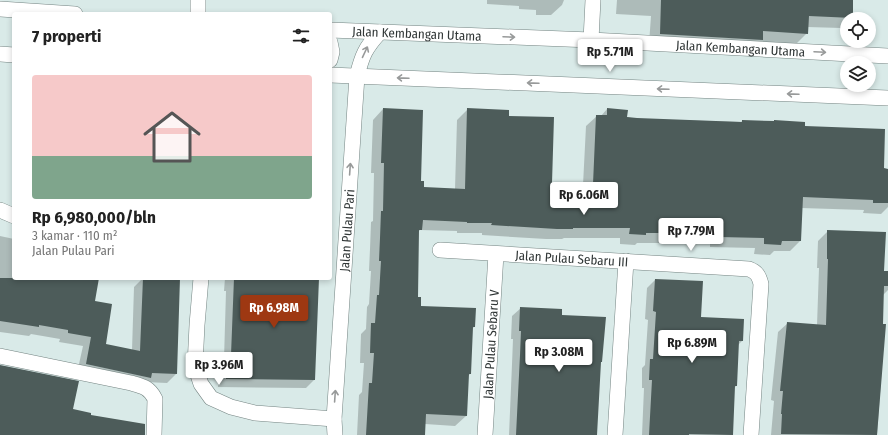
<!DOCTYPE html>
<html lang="id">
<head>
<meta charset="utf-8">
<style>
  :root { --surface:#fff; --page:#f2f2f2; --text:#222; --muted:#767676; --accent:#9e3812 }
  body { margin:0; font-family:"Fira Sans Condensed",sans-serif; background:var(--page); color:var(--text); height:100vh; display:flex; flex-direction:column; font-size:15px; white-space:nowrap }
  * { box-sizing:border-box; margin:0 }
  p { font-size:13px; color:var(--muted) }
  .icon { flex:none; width:22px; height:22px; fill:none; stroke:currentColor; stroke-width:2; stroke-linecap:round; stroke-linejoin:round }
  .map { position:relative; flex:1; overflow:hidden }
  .side { position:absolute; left:12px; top:12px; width:320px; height:268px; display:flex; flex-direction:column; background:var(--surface); border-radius:4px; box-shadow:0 2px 6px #0003 }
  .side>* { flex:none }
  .fabs { position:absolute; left:840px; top:12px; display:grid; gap:8px }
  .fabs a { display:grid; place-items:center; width:36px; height:36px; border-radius:50%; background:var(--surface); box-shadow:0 2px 6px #0003; font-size:20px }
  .price { position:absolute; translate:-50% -34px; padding:0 9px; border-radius:4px; background:#fff; color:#222; font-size:13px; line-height:26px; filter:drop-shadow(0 1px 2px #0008) }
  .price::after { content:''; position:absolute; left:50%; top:24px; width:12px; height:9px; margin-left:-6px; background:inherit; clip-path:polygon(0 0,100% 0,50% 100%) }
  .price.current { background:var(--accent); color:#fff }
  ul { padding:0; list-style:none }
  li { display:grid; align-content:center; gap:8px; height:212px; padding:0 20px }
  li span { display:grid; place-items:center; height:124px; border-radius:4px; color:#555 }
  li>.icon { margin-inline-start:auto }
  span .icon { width:72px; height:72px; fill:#fffc; stroke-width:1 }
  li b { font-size:17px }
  h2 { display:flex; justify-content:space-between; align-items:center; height:48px; padding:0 20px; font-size:17px }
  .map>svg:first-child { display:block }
</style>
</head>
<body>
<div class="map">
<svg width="888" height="435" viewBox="0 0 888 435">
  <rect width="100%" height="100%" fill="#d9eae8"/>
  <path fill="#0003" d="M487 0H564L562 5 551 15H536V10L519 9V6L487 4Z
    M617 0H852V17L850 19H847V22L841 28 807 27V33L796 44H649L651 16 616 14Z
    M383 109 423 188 455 189 457 120 468 109 508 117 551 184 583 185 586 126 597 116H601L607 109 626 117 637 119 741 122 742 121 804 127 882 169 888 170V207L881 214 863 213 864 210 801 208 800 241 790 251H774L770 255 754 254 755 248 710 247V243H637L635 245 620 244V238H564L562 239H546L482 235V233H457V231L420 230 418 232 417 298 420 307 474 327 472 329 470 374 468 376 466 416 455 426 425 424 424 435H357L359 395 362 392 364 363H360L361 334 366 329 367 307 369 304 371 271H369L370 249 371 222 373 221 374 173H371L373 120Z
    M828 231 883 272H888V290L883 295 882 325H885L877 435H771L774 401 771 400 778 332 788 323 817 325 819 268H817L818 241Z
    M0 236 14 239V278H98L94 302 104 345 132 350 134 287 143 278 176 374 167 383 145 382 77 373 83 346 59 342 60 339 31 334 29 336 0 332Z
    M225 278H318L314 380 306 388 218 387 219 364 224 359 226 291H224Z
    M655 280 700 318 742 341 738 345 736 386 734 388 732 435H642L644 388H642V368L645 365 648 320 645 319 647 288Z
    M521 308 561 316 601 362 600 363 596 435H509L512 364 513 339H511L512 316Z"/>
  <path fill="#4d5c5a" d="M661 0H853V18L809 16 808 34 763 31V40L660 34Z
    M383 108 423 110 421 181H424V187L465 189 467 108 509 110V116L554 117 552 183 593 184 596 115H607V108L628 110 627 117 637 118 742 122V120L774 121V120L805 122V126L885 129 884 168 888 169V203H873V200L803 197 801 241H782L781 245 764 244V238L719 237 720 233H646V235L629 234 630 228H573V229H557L491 225 492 223H467V222L423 220 422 230H419L418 297H421V306L476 308 475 327H473L471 374H469L467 416 426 414 425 435H366L369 383H372L374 353H370L371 323H375L377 295H379L381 261H379L380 238 381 211H383L384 163H381Z
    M827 230 886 232 884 271H888V286H884L883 324H886L877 435 781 434 782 414H781L783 391H780L787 322 826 325 828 259H827Z
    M0 278H99L95 301 112 304 106 344 140 351 143 278H180L177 374 152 373 151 378 86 364 91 337 68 333V330L39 325V327L0 321Z
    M234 278H319L315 380 226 379 227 354 231 355Z
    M655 279 703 281 701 317 744 319 743 341H739L737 386H735L733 435 689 434V435H649L652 380H649L650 359H653L656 312 653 311Z
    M520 307 562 309V315L606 317 602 362H601L597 435H516L520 355 521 331H519Z
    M0 365 79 381 73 409 91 413V415L145 424V435H0Z"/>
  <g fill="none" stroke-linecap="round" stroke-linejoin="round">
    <g stroke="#748482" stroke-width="16">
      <g id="street">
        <path d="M0 9 75 14"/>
        <path d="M198 14V0"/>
        <path id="s1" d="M330 30 591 40 888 56"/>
        <path d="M591 40 593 0"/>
        <path d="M330 42 332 52 330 60"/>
        <path d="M0 54 14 55"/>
        <path d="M330 75 888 98"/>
        <path d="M0 210 14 216"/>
        <path id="s2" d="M440 250 749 269C757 272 759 276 761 284L751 435"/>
        <path d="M201 278 197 325 195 366 201 384 211 398 231 407 255 413 334 419"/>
        <path d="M0 356 131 383C142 386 149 387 155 399L154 435"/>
        <path id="s3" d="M335 435 334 419 357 76C362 56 365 48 380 32"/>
        <path id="s4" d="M485 435 496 254"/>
        <path d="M615 435 626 261"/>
      </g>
    </g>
    <use href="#street" stroke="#fff" stroke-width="15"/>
  </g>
  <defs><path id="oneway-shaft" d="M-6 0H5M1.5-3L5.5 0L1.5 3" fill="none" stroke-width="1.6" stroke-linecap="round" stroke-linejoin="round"/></defs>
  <g stroke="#989a9a">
    <use href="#oneway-shaft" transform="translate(509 37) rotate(2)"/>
    <use href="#oneway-shaft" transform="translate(365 52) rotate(-65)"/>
    <use href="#oneway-shaft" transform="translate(820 52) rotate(3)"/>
    <use href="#oneway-shaft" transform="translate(403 78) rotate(-178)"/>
    <use href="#oneway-shaft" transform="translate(533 83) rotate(-178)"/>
    <use href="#oneway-shaft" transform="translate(663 89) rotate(-178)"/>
    <use href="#oneway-shaft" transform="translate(793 94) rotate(-178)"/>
    <use href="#oneway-shaft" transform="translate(350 169) rotate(-86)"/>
    <use href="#oneway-shaft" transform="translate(335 396) rotate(-86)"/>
  </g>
  <g text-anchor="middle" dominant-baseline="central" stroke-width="4" stroke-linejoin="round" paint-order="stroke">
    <g font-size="13" fill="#303636" stroke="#d9eae8">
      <text stroke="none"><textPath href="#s1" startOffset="87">Jalan Kembangan Utama</textPath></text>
      <text stroke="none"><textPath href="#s1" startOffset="411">Jalan Kembangan Utama</textPath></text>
      <text stroke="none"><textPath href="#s3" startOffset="205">Jalan Pulau Pari</textPath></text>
      <text stroke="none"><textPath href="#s2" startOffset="132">Jalan Pulau Sebaru III</textPath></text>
      <text stroke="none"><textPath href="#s4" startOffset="91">Jalan Pulau Sebaru V</textPath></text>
    </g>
  </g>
</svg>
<div class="fabs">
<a><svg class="icon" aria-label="locate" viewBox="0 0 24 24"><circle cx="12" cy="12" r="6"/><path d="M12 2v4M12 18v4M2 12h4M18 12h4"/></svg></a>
<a><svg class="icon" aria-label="layers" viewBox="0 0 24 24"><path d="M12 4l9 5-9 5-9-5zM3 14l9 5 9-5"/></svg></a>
</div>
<b class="price" style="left:610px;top:73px">Rp 5.71M</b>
<b class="price" style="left:584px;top:216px">Rp 6.06M</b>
<b class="price" style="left:691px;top:252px">Rp 7.79M</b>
<b class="price current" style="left:274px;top:329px">Rp 6.98M</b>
<b class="price" style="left:692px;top:364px">Rp 6.89M</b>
<b class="price" style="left:559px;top:373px">Rp 3.08M</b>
<b class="price" style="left:219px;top:386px">Rp 3.96M</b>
<section class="side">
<h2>7 properti<svg class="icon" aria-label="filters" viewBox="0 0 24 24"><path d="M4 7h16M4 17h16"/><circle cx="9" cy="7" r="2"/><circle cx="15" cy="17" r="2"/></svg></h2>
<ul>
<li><span style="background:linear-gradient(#f6c9c9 65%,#7fa58c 0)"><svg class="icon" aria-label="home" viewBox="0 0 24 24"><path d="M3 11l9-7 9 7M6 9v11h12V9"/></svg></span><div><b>Rp 6,980,000/bln</b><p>3 kamar · 110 m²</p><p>Jalan Pulau Pari</p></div></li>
</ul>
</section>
</div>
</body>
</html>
